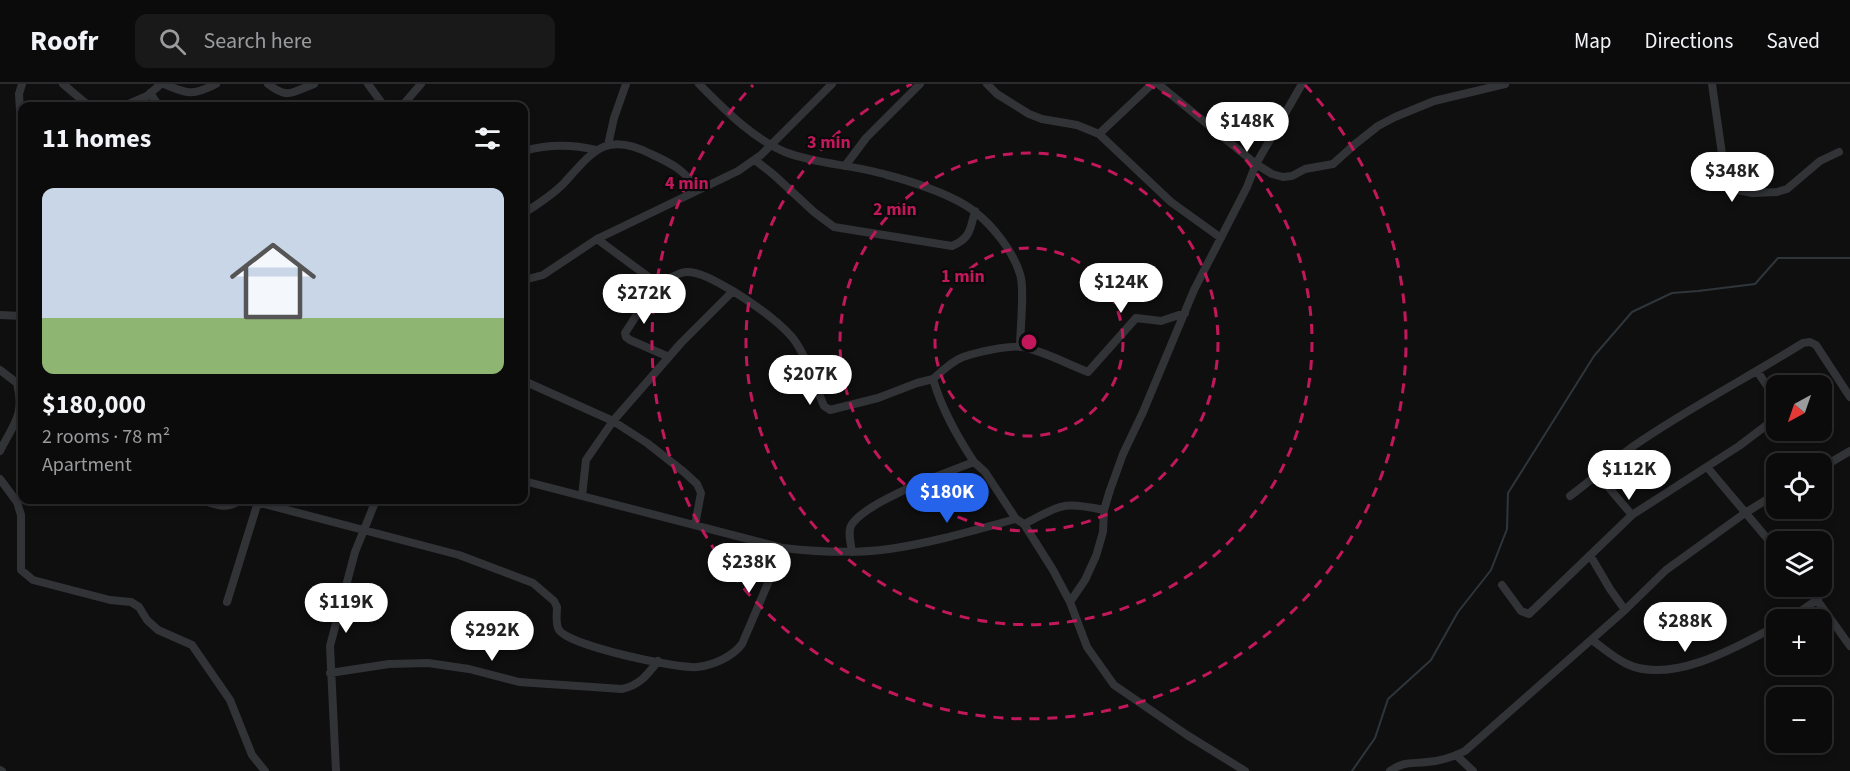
<!DOCTYPE html>
<html lang="en">
<head>
<meta charset="utf-8">
<style>
  :root { --surface:#0b0b0c; --page:#19191a; --text:#f1f3f6; --muted:#9a9b9d; --line:#2b2b2d; --accent:#2563eb }
  body { margin:0; font-family:"Source Sans 3",sans-serif; background:var(--page); color:var(--text); height:100vh; display:flex; flex-direction:column; font-size:22px; white-space:nowrap }
  * { box-sizing:border-box; margin:0 }
  p { font-size:20px; color:var(--muted) }
  .icon { flex:none; width:33px; height:33px; fill:none; stroke:currentColor; stroke-width:2; stroke-linecap:round; stroke-linejoin:round }
  .map { position:relative; flex:1; overflow:hidden }
  .sheet { position:absolute; left:18px; top:18px; width:510px; height:402px; display:flex; flex-direction:column; background:var(--surface); border-radius:12px; box-shadow:0 3px 9px #0003,0 0 0 2px var(--line) }
  .sheet>* { flex:none }
  .needle { width:39px; rotate:220deg }
  .fabs { position:absolute; left:1766px; top:291px; display:grid; gap:12px }
  .fabs a { display:grid; place-items:center; width:66px; height:66px; border-radius:12px; background:var(--surface); box-shadow:0 3px 9px #0003,0 0 0 2px var(--line); font-size:30px }
  .price { position:absolute; translate:-50% -51px; padding:0 14px; border-radius:21px; background:#fff; color:#222; font-size:20px; line-height:39px; filter:drop-shadow(0 2px 3px #0008) }
  .price::after { content:''; position:absolute; left:50%; top:36px; width:18px; height:14px; margin-left:-9px; background:inherit; clip-path:polygon(0 0,100% 0,50% 100%) }
  .price.current { background:var(--accent); color:#fff }
  ul { padding:0; list-style:none }
  li { display:grid; align-content:center; gap:12px; height:318px; padding:0 24px }
  li span { display:grid; place-items:center; height:186px; border-radius:12px; color:#555 }
  li>.icon { margin-inline-start:auto }
  span .icon { width:108px; height:108px; fill:#fffc; stroke-width:1 }
  li b { font-size:26px }
  h2 { display:flex; justify-content:space-between; align-items:center; height:72px; padding:0 24px; font-size:26px }
  header { display:flex; align-items:center; gap:36px; box-sizing:border-box; height:84px; padding:0 30px; background:var(--surface); border-bottom:2px solid var(--line) }
  header strong { font-size:28px }
  nav { display:flex; gap:33px; margin-inline-start:auto; font-size:21px }
  .search { width:420px; height:54px; background:var(--page); display:flex; align-items:center; gap:15px; box-sizing:border-box; padding:0 21px; border-radius:12px; color:var(--muted); font-size:22px }
  .map>svg:first-child { display:block }
</style>
</head>
<body>
<header>
<strong>Roofr</strong>
<div class="search"><svg class="icon" aria-label="search" viewBox="0 0 24 24"><circle cx="10" cy="10" r="6"/><path d="M15 15l6 6"/></svg>Search here</div>
<nav><a>Map</a><a>Directions</a><a>Saved</a></nav>
</header>
<div class="map">
<svg width="1850" height="687" viewBox="0 0 1850 687">
  <rect width="100%" height="100%" fill="#0f0f10"/>
  <g fill="none" stroke-linecap="round" stroke-linejoin="round">
    <path stroke="#2e363b" stroke-width="2" d="M1352 687 1375 654 1388 615 1431 576 1458 528 1491 486 1507 445 1508 409 1594 272 1632 228 1672 209 1698 207 1755 200 1778 174H1850"/>
    <path stroke="#323336" stroke-width="8" d="M22 0 19 10 22 60
      M63 0 89 22
      M164 0C187 10 193 12 216 0
      M268 0C288 16 292 8 314 0
      M368 0 384 22
      M699 0C724 25 752 54 785 68 815 80 855 81 887 91 911 97 956 112 975 128 993 142 1013 167 1020 190 1025 204 1020 246 1020 263
      M987 0 997 10 1029 30 1042 35 1077 41 1099 50 1171 118 1221 154
      M1158 0 1256 80 1272 90 1283 93 1292 92 1305 85 1333 80 1354 61 1378 42 1395 33 1434 17 1505 0
      M1712 0 1725 91 1728 100 1732 105 1753 109 1777 108 1787 105 1820 77 1839 68
      M150 9 159 22
      M124 22 147 12 161 0
      M402 22 421 0
      M1099 50 1152 0
      M608 61 614 34 626 0
      M524 67C549 60 571 60 596 66
      M755 76 774 91 814 128 834 143 952 162C971 154 970 145 975 127
      M845 82 866 54 920 0
      M524 129C538 120 553 111 565 98 593 67 606 47 651 70 673 80 684 86 698 106
      M524 196 543 191 597 155 738 87 761 71 832 0
      M658 198 625 249 626 253 630 256 669 273
      M733 207C754 220 775 234 792 253 807 272 814 299 824 322L830 326 878 314 917 299 933 295
      M0 231 22 232
      M0 286 17 299C25 331 14 339 0 367
      M1757 287 1776 315
      M524 297 613 337 647 359 684 388 697 400 701 409 695 441
      M974 378C957 352 942 326 933 295 942 287 952 277 963 273 977 268 1009 261 1023 263 1046 268 1067 280 1088 288L1136 234 1161 237 1185 229
      M1707 383 1776 465
      M1821 384 1850 367
      M1598 391 1632 431
      M0 395 17 418 21 431V486L33 496 110 516 131 518 139 523 147 536 158 546 192 561 230 616 252 671 265 687
      M524 397 783 464C818 468 854 470 889 465 932 459 974 446 1016 435L1024 440 1053 486 1070 518 1087 563 1114 601 1187 651 1245 687
      M582 412 586 376 613 337 681 259 733 207C720 200 702 188 687 188 675 188 667 200 654 197L597 155
      M1570 412C1592 396 1612 377 1635 361 1689 324 1747 294 1803 259L1810 258 1816 261 1850 313
      M201 416C215 421 228 426 240 416
      M249 416 459 471 533 499 554 517 557 523C557 530 555 540 559 546 570 562 677 585 697 583 714 581 732 573 742 560L783 464
      M1024 440C1062 421 1061 417 1104 426
      M852 468C851 460 847 447 852 440 869 416 946 389 974 378L985 388 1016 435
      M1590 471 1610 505 1625 526
      M1502 501 1521 527 1529 530 1632 431 1739 362 1776 334
      M1807 502 1850 562
      M227 518 258 418
      M1070 518 1085 496 1096 472 1103 448 1104 426 1110 406 1123 370 1143 328 1194 206 1247 103 1256 80 1302 0
      M1788 536 1818 515
      M1592 556C1603 564 1614 574 1627 580 1671 601 1737 563 1776 542
      M330 589 389 580 428 579 469 585 519 598 622 605C640 601 647 591 658 577
      M1456 671 1473 687
      M0 686 2 687
      M336 687 330 562 355 468 376 416
      M1390 687C1404 677 1411 680 1427 678 1441 677 1453 673 1465 667L1625 526 1666 486 1745 429 1776 410"/>
  </g>
  <g fill="none" stroke="#c2185b" stroke-width="3" stroke-dasharray="10 8">
    <circle cx="1029" cy="258" r="94"/>
    <circle cx="1029" cy="258" r="189"/>
    <path d="M1146 0A283 283 0 1 1 912 0"/>
    <path d="M1305 1A377 377 0 1 1 753 1"/>
  </g>
  <circle cx="1029" cy="258" r="9" fill="#c2185b" stroke="#0a0a0b" stroke-width="3"/>
  <g font-size="18" text-anchor="middle" font-weight="bold" fill="#c2185b" stroke="#0a0a0b" stroke-width="4.5" stroke-linejoin="round" paint-order="stroke">
    <text x="829" y="64">3 min</text>
    <text x="687" y="105">4 min</text>
    <text x="895" y="131">2 min</text>
    <text x="963" y="198">1 min</text>
  </g>
</svg>
<div class="fabs">
<a><svg class="needle" viewBox="-14 -14 28 28"><path d="M0-13l5 13h-10z" fill="#e53935"/><path d="M0 13l5-13h-10z" fill="#9a9b9d"/></svg></a>
<a><svg class="icon" aria-label="locate" viewBox="0 0 24 24"><circle cx="12" cy="12" r="6"/><path d="M12 2v4M12 18v4M2 12h4M18 12h4"/></svg></a>
<a><svg class="icon" aria-label="layers" viewBox="0 0 24 24"><path d="M12 4l9 5-9 5-9-5zM3 14l9 5 9-5"/></svg></a>
<a>+</a>
<a>−</a>
</div>
<b class="price" style="left:1247px;top:69px">$148K</b>
<b class="price" style="left:1732px;top:119px">$348K</b>
<b class="price" style="left:1121px;top:230px">$124K</b>
<b class="price" style="left:644px;top:241px">$272K</b>
<b class="price" style="left:810px;top:322px">$207K</b>
<b class="price" style="left:1629px;top:417px">$112K</b>
<b class="price current" style="left:947px;top:440px">$180K</b>
<b class="price" style="left:749px;top:510px">$238K</b>
<b class="price" style="left:346px;top:550px">$119K</b>
<b class="price" style="left:1685px;top:569px">$288K</b>
<b class="price" style="left:492px;top:578px">$292K</b>
<section class="sheet">
<h2>11 homes<svg class="icon" aria-label="filters" viewBox="0 0 24 24"><path d="M4 7h16M4 17h16"/><circle cx="9" cy="7" r="2"/><circle cx="15" cy="17" r="2"/></svg></h2>
<ul>
<li><span style="background:linear-gradient(#c9d6e8 70%,#8fb573 0)"><svg class="icon" aria-label="home" viewBox="0 0 24 24"><path d="M3 11l9-7 9 7M6 9v11h12V9"/></svg></span><div><b>$180,000</b><p>2 rooms · 78 m²</p><p>Apartment</p></div></li>
</ul>
</section>
</div>
</body>
</html>
